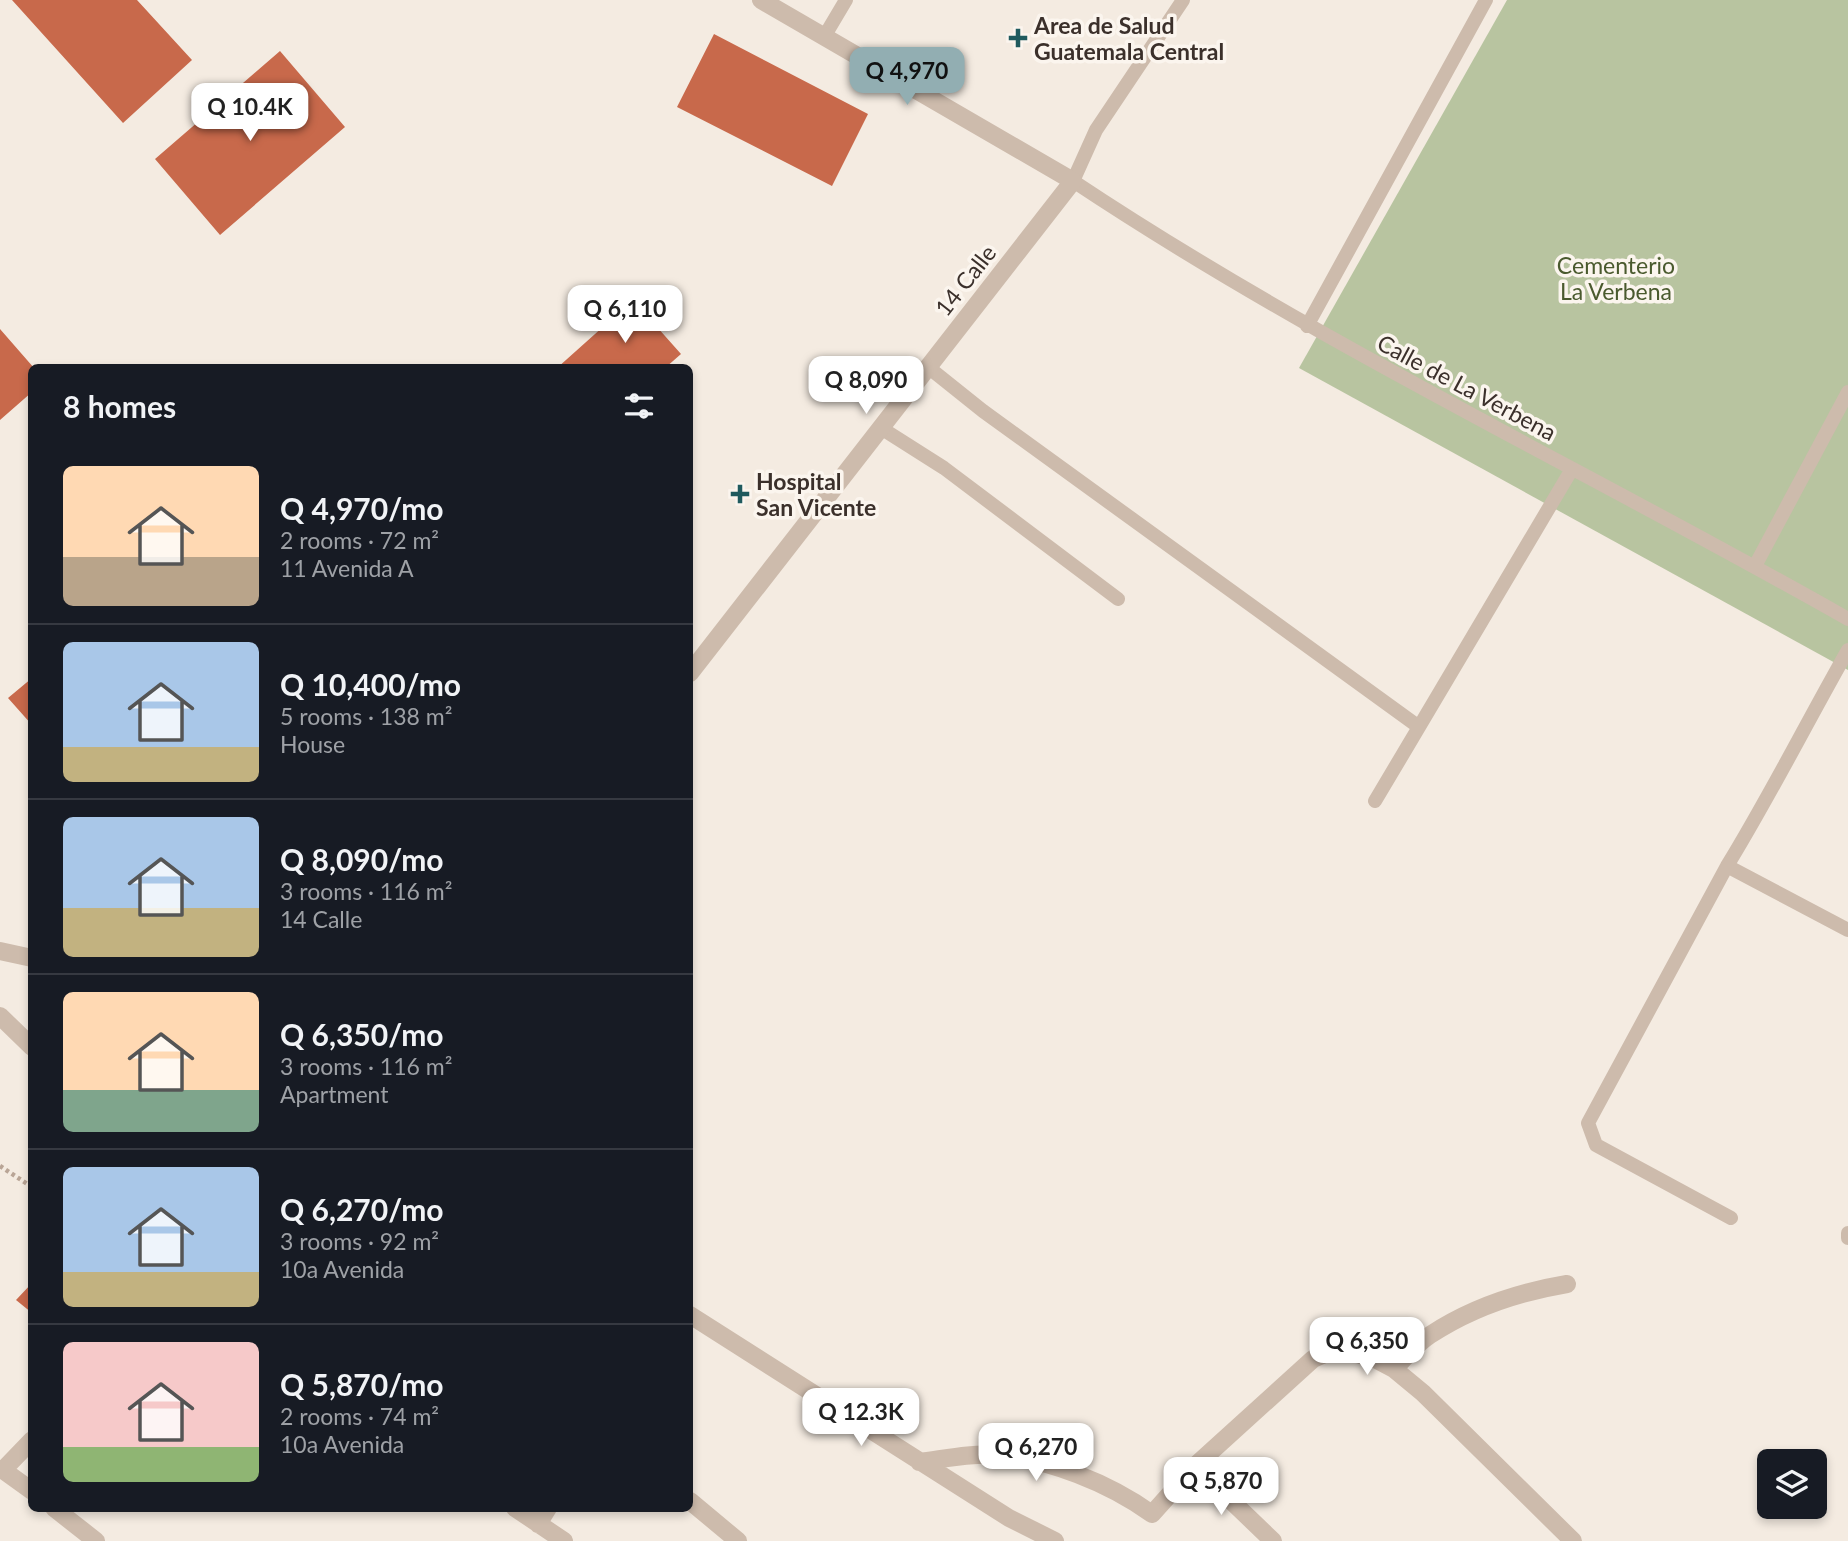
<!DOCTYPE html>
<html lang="en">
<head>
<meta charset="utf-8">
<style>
  :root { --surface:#171b24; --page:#242831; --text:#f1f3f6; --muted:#9ea1a6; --line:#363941; --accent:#92aeb2 }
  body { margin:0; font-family:Lato,sans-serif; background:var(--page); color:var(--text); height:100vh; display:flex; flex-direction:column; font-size:26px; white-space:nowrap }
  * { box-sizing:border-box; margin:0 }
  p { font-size:23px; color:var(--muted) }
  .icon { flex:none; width:38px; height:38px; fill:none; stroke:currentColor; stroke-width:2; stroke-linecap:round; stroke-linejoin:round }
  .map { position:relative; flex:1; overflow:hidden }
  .sheet { position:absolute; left:28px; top:364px; width:665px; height:1148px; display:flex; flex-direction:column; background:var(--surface); border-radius:10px; box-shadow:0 4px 10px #0003 }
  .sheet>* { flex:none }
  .tools { position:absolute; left:1757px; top:1449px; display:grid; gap:14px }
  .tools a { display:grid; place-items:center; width:70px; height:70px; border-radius:10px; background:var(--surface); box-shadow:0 4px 10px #0003; font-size:35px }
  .price { position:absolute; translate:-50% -60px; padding:0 16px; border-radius:14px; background:#fff; color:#222; font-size:23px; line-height:46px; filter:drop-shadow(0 2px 4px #0008) }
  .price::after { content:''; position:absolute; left:50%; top:42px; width:21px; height:16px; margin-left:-10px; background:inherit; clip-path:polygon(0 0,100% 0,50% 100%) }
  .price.selected { background:var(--accent); color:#111 }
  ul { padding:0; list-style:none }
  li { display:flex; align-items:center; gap:21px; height:175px; padding:0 35px }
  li+li { border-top:2px solid var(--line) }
  li span { display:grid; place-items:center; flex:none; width:196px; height:140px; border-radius:10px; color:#555 }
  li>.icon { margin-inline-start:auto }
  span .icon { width:84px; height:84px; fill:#fffc; stroke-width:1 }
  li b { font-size:30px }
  h2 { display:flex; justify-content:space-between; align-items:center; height:84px; padding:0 35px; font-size:30px }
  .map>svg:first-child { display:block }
</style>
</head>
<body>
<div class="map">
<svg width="1848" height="1541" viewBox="0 0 1848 1541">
  <rect width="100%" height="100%" fill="#f4ebe1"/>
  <path fill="#b8c4a0" d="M1507 0H1848V670L1299 368Z"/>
  <path fill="#c8694b" d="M12 0H137L192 60 123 123Z
    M714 34 868 114 832 186 677 107Z
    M280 51 345 127 220 235 155 159Z
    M633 300 681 354 665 368H557Z
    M0 329 34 368H32V392L0 420Z
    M32 678V725L8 698Z
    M32 1283V1313L16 1300Z"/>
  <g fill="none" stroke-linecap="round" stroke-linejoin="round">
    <path stroke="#b9a596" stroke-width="4.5" stroke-dasharray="3.5 3.5" stroke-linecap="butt" d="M0 1166 32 1187"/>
    <path stroke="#cdbbac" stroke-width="14" d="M1183 0 1096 130 1073 181C1321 346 1590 472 1848 619
      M824 37 846 0
      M1307 326 1486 0
      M928 367 983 411 1419 727 1375 801
      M881 428 944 468 1118 599
      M1755 566 1848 392
      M1848 650C1807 722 1770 796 1727 866L1848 930
      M1419 727 1572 469
      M1727 866 1588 1123 1596 1145 1731 1218
      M1848 1233V1238"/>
    <path stroke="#cdbbac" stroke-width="18" d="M0 951 32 958
      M0 1016 32 1047
      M690 1315 1009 1518 1055 1541
      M1394 1369C1405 1358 1416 1344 1430 1335 1471 1308 1519 1292 1567 1284
      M919 1462C944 1459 971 1453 995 1455 1049 1459 1109 1483 1152 1514L1195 1466 1313 1359 1327 1353 1347 1351 1377 1360 1394 1369 1423 1393 1573 1541
      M1195 1466 1273 1541
      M690 1501 738 1541
      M515 1508 564 1541
      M538 1524 548 1508"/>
    <path stroke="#cdbbac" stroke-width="18" d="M690 673 1073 181 761 0
      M32 1440 3 1470 32 1491
      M54 1508 96 1541"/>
  </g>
  <g fill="#1f5a5e" stroke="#fbf5ee" stroke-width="2.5">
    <path d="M1014.5 27.5h7v7h7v7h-7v7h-7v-7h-7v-7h7z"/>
    <path d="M736.5 483.5h7v7h7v7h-7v7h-7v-7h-7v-7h7z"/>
  </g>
  <g text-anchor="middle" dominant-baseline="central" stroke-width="7" stroke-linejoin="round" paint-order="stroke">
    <g font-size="23" font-weight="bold" fill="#3b302b" stroke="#fbf5ee" text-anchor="start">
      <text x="1034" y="25">Area de Salud<tspan x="1034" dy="26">Guatemala Central</tspan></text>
      <text x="756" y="481">Hospital<tspan x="756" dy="26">San Vicente</tspan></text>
    </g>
    <g font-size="23" fill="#4a5a2e" stroke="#fbf5ee">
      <text x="1616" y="265">Cementerio<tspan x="1616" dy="26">La Verbena</tspan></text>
    </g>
    <g font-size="23" fill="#3b302b" stroke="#fbf5ee">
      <text transform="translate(965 280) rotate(-52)">14 Calle</text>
      <text transform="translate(1467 387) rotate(28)">Calle de La Verbena</text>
    </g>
  </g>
</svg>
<div class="tools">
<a><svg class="icon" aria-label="layers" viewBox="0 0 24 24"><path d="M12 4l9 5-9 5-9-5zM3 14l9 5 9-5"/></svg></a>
</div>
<b class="price selected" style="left:907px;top:107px">Q 4,970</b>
<b class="price" style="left:250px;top:143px">Q 10.4K</b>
<b class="price" style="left:625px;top:345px">Q 6,110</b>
<b class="price" style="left:866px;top:416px">Q 8,090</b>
<b class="price" style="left:1367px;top:1377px">Q 6,350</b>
<b class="price" style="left:861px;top:1448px">Q 12.3K</b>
<b class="price" style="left:1036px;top:1483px">Q 6,270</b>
<b class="price" style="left:1221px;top:1517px">Q 5,870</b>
<section class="sheet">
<h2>8 homes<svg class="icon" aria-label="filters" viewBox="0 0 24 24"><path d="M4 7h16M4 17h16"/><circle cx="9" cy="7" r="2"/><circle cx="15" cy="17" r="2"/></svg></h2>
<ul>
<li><span style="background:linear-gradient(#ffd9b3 65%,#b9a48a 0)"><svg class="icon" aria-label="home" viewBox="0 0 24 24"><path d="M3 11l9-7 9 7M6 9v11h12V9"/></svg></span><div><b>Q 4,970/mo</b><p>2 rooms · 72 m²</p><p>11 Avenida A</p></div></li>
<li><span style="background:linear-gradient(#a9c7e8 75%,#c2b280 0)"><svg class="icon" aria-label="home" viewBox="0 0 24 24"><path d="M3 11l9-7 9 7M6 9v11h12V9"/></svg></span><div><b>Q 10,400/mo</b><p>5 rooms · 138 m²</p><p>House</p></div></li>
<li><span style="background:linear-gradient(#a9c7e8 65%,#c2b280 0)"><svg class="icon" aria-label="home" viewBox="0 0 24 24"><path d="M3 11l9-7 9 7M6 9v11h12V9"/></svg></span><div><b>Q 8,090/mo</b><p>3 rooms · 116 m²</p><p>14 Calle</p></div></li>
<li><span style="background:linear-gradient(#ffd9b3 70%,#7fa58c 0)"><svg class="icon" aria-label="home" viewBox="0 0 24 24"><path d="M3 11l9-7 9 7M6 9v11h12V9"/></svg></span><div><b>Q 6,350/mo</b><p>3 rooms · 116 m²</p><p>Apartment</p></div></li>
<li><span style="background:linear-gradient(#a9c7e8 75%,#c2b280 0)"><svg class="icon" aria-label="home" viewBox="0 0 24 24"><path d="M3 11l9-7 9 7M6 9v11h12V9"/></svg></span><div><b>Q 6,270/mo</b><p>3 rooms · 92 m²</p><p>10a Avenida</p></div></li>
<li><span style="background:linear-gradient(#f6c9c9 75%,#8fb573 0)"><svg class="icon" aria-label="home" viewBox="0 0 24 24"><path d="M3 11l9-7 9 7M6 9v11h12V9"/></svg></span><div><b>Q 5,870/mo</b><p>2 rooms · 74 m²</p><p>10a Avenida</p></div></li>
</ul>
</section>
</div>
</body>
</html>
